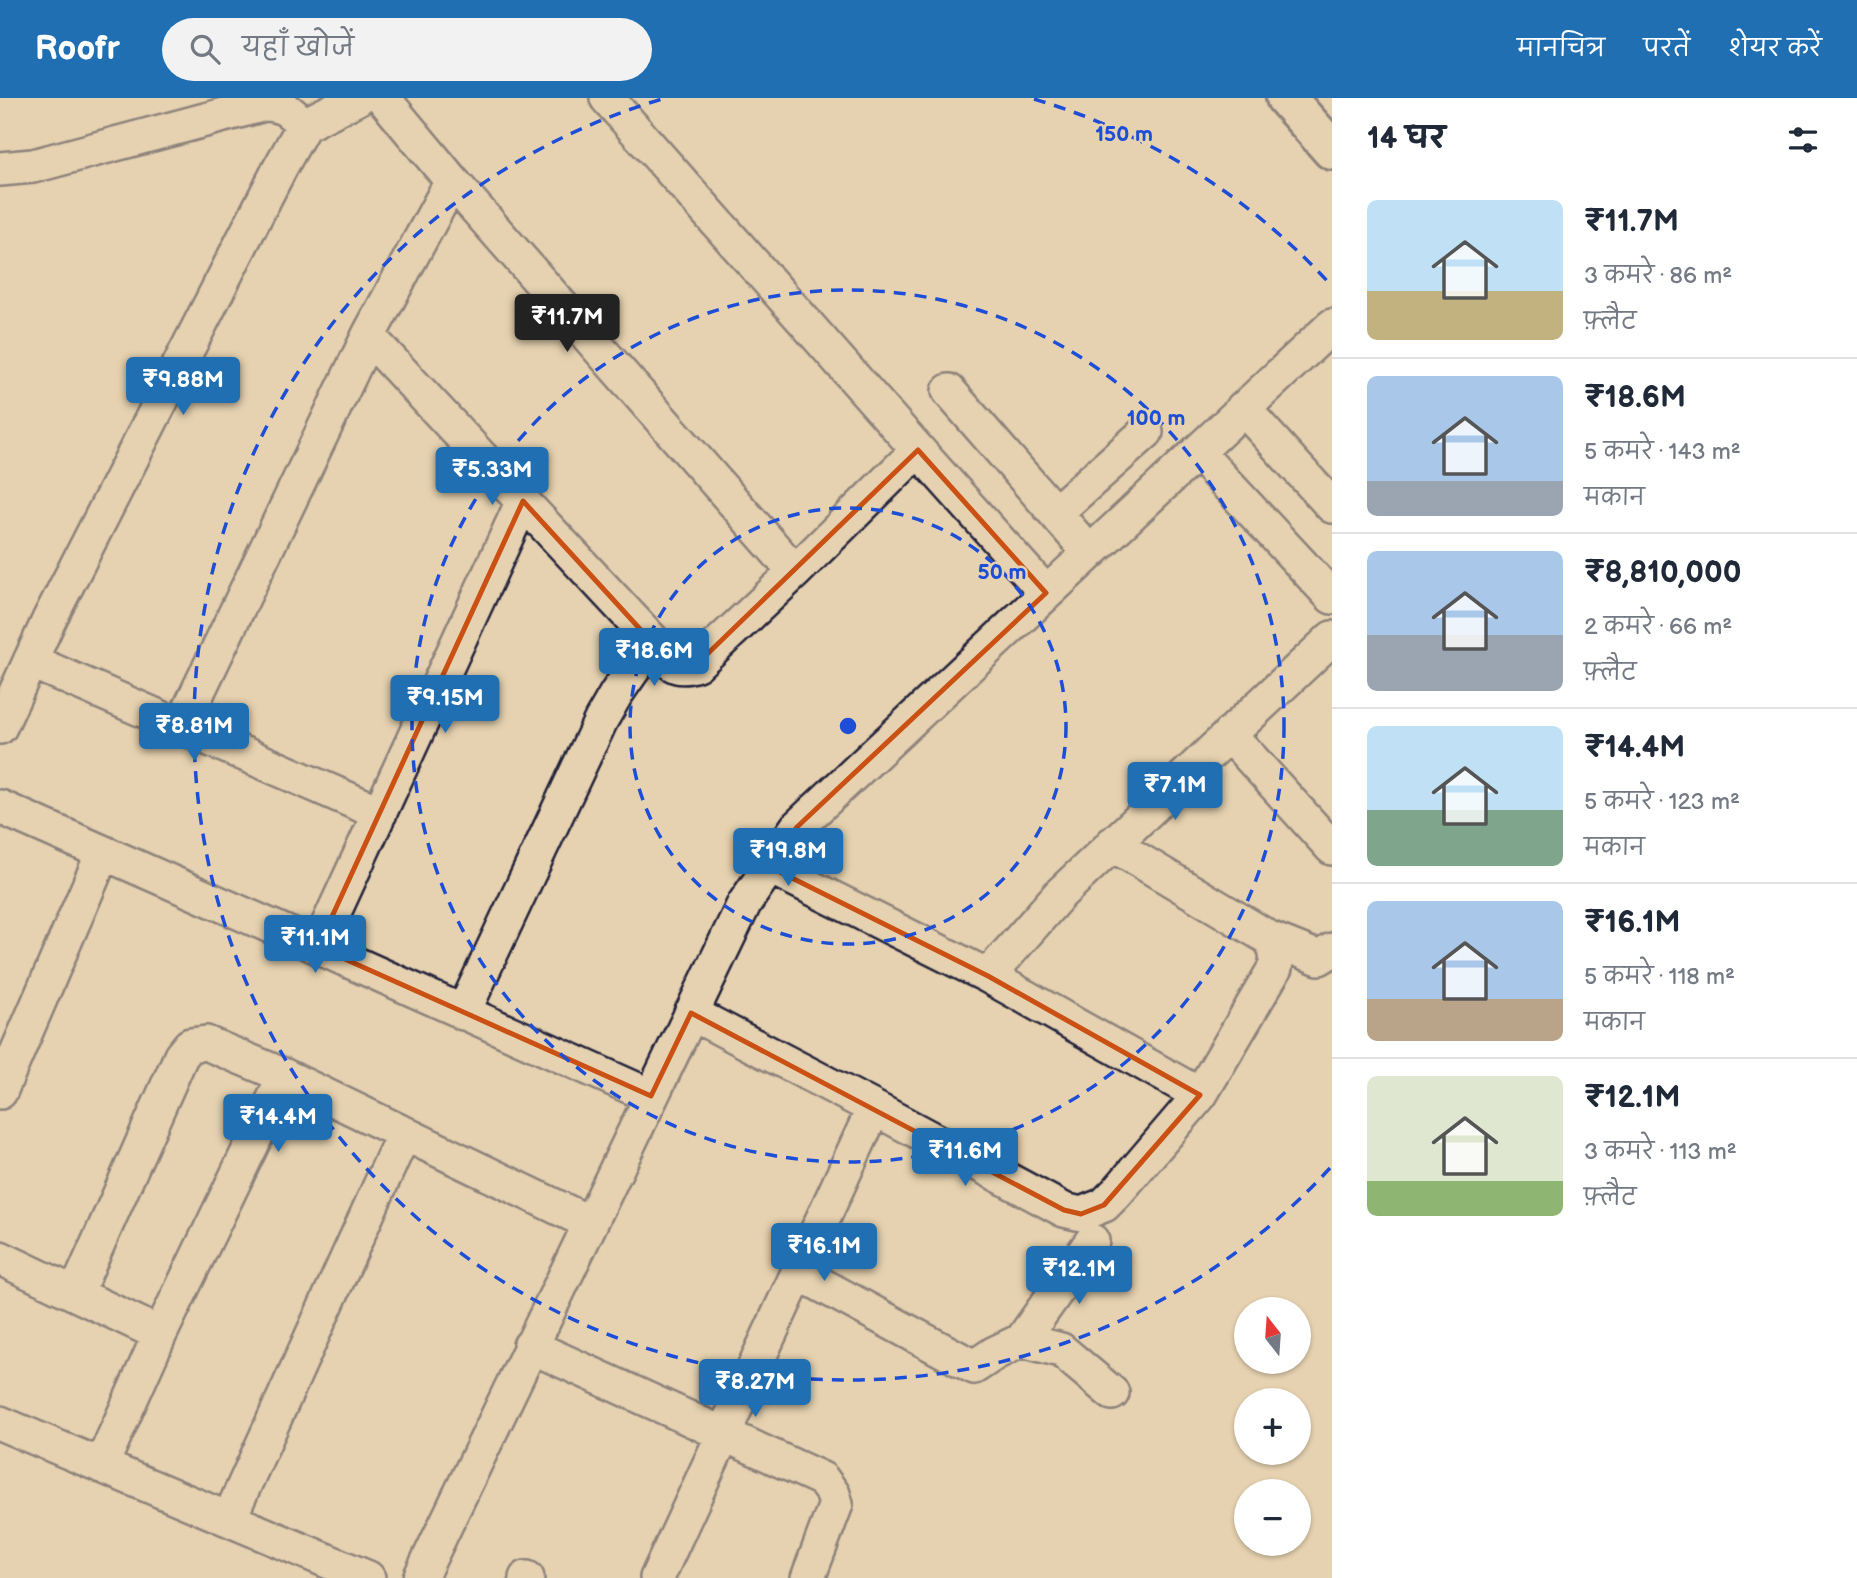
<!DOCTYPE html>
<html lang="hi">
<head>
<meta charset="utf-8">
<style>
  :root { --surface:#fff; --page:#f2f2f3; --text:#1f2937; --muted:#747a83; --line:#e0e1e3; --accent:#1f6fb2 }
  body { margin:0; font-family:"Balsamiq Sans","Playpen Sans Deva",sans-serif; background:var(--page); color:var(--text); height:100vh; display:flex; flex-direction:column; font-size:26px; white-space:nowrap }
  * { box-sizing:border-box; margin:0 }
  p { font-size:23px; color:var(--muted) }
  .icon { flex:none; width:38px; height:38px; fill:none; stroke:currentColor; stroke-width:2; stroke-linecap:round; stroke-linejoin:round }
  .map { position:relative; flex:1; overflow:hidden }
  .side { display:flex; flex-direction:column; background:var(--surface); width:525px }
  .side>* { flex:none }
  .needle { width:46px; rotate:343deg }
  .tools { position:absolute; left:1234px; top:1199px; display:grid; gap:14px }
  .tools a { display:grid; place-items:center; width:77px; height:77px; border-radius:50%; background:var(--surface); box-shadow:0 2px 5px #0004; font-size:35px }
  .price { position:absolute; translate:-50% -60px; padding:0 16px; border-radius:7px; background:var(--accent); color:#fff; font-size:23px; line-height:46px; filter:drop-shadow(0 2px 4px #0008) }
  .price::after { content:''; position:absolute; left:50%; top:42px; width:21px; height:16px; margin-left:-10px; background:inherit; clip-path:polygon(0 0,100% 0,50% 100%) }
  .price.current { background:#222; color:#fff }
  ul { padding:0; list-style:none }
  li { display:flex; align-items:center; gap:21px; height:175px; padding:0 35px }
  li+li { border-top:2px solid var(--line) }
  li span { display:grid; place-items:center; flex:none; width:196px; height:140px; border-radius:10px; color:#555 }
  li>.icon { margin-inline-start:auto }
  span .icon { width:84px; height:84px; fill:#fffc; stroke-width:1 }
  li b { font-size:30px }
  h2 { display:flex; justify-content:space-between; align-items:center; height:84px; padding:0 35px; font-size:30px }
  header { display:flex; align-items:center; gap:42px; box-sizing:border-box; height:98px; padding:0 35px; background:var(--accent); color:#fff }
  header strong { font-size:33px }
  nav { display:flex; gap:38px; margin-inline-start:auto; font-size:24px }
  .search { width:490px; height:63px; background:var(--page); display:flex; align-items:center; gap:18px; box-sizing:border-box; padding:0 24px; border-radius:38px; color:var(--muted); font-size:26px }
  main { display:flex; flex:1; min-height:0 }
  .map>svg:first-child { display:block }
</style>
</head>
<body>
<header>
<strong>Roofr</strong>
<div class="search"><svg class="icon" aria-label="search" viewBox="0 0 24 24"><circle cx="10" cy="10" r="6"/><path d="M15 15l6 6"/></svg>यहाँ खोजें</div>
<nav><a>मानचित्र</a><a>परतें</a><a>शेयर करें</a></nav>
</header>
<main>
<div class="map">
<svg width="1332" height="1480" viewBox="0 0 1332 1480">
  <rect width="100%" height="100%" fill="#e6d2b0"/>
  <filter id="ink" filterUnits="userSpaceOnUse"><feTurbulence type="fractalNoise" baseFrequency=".0143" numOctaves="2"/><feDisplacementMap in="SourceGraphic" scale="14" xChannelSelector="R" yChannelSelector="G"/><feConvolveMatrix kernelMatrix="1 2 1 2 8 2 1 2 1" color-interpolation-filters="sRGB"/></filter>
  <g filter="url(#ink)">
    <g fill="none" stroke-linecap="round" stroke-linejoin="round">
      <g stroke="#22223b" stroke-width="38">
        <path id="minor" d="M383 0 452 83 795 474
          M607 0 918 352 1046 495
          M0 71 33 68 265 6C284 6 291 15 304 27
          M369 239 653 543
          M949 293 1089 454
          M1243 310 1332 408
          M1197 354 1332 499
          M1055 415 1146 334
          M30 563 380 715
          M0 629 49 522 280 70 304 27 358 0
          M181 629 370 235 452 83
          M1229 636 1332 750
          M0 709 318 849 651 998
          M770 769 988 878 1200 997 1275 870C1278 857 1276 850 1269 840L1112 746
          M1269 840 1319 860 1332 852
          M318 849 523 403
          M988 878 1060 796 1332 540
          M463 915 601 622 616 596 653 543C668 562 671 575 697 566L795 474 918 352
          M691 915 874 1010 1064 1112 1081 1116 1104 1107 1117 1094 1200 997
          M0 994 103 755
          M0 1160 160 1236
          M799 1175 974 1269 995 1255 1022 1242 1061 1252 1112 1295
          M76 1195 181 958 190 947 206 945 285 978
          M1022 1242 1092 1143
          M530 1248 822 1381 833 1396 836 1406 808 1480
          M0 1325 368 1480
          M101 1368 160 1236 285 978 590 1125
          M229 1421 404 1035
          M420 1480 744 806 797 729 1332 228
          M526 1480H527
          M657 1480 874 1010"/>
      </g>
      <g stroke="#22223b" stroke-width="44">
        <path id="major" d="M1286 0 1332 52"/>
      </g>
      <use href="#minor" stroke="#e6d2b0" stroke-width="33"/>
      <use href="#major" stroke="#e6d2b0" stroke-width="38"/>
    </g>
  </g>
  <path d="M0 0H1332V1480H0ZM918 352 1046 495 797 729 770 769 988 878 1200 997 1104 1107 1081 1116 1064 1112 691 915 651 998 318 849 523 403 672 566 684 570 697 566Z" fill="#e6d2b0" fill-opacity=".55" fill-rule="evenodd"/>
  <path fill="none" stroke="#ca5113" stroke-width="5" stroke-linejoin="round" d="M918 352 1046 495 797 729 770 769 988 878 1200 997 1104 1107 1081 1116 1064 1112 691 915 651 998 318 849 523 403 672 566 684 570 697 566Z"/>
  <g fill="none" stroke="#1d4ed8" stroke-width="3.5" stroke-dasharray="12 9">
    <circle cx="848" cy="628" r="218"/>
    <circle cx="848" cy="628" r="436"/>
    <path d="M1330 1070A654 654 0 1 1 662 1M1034 1A654 654 0 0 1 1330 186"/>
  </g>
  <circle cx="848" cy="628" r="10" fill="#1d4ed8" stroke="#e6d2b0" stroke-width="3.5"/>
  <g font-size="21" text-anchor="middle" font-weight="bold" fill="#1d4ed8" stroke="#e6d2b0" stroke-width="5" stroke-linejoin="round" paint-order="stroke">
    <text x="1124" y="43">150 m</text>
    <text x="1156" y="327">100 m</text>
    <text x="1002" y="481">50 m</text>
  </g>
</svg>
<div class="tools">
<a><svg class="needle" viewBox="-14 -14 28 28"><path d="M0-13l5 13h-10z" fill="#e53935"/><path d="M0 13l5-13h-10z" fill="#747a83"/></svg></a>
<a>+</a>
<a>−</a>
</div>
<b class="price current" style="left:567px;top:256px">₹11.7M</b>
<b class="price" style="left:183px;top:319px">₹9.88M</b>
<b class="price" style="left:492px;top:409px">₹5.33M</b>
<b class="price" style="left:654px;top:590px">₹18.6M</b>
<b class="price" style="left:445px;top:637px">₹9.15M</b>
<b class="price" style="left:194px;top:665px">₹8.81M</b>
<b class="price" style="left:1175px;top:724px">₹7.1M</b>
<b class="price" style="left:788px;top:790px">₹19.8M</b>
<b class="price" style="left:315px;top:877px">₹11.1M</b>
<b class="price" style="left:278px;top:1056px">₹14.4M</b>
<b class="price" style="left:965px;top:1090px">₹11.6M</b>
<b class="price" style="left:824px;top:1185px">₹16.1M</b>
<b class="price" style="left:1079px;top:1208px">₹12.1M</b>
<b class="price" style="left:755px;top:1321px">₹8.27M</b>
</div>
<section class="side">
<h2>14 घर<svg class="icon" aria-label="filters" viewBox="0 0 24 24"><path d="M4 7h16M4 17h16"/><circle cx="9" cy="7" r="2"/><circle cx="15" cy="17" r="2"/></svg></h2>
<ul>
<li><span style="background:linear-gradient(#bfe0f5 65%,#c2b280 0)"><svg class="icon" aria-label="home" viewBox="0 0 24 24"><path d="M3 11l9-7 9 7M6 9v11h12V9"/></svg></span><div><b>₹11.7M</b><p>3 कमरे · 86 m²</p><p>फ़्लैट</p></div></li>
<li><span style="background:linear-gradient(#a9c7e8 75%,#9aa5b1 0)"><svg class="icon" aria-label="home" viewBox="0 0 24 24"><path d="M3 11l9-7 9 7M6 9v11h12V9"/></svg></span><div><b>₹18.6M</b><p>5 कमरे · 143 m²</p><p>मकान</p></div></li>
<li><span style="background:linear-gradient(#a9c7e8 60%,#9aa5b1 0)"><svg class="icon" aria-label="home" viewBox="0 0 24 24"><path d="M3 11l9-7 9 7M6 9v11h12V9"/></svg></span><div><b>₹8,810,000</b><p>2 कमरे · 66 m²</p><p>फ़्लैट</p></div></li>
<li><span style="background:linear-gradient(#bfe0f5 60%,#7fa58c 0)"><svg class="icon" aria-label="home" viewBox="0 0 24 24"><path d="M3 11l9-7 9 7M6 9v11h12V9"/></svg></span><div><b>₹14.4M</b><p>5 कमरे · 123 m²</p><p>मकान</p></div></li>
<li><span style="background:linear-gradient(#a9c7e8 70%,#b9a48a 0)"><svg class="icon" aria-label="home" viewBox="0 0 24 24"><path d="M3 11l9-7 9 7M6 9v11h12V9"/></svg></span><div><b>₹16.1M</b><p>5 कमरे · 118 m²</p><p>मकान</p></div></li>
<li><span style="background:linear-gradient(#dfe7d0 75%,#8fb573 0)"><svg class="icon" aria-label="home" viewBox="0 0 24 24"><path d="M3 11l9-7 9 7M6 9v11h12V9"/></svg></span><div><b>₹12.1M</b><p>3 कमरे · 113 m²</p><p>फ़्लैट</p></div></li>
</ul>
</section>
</main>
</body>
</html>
